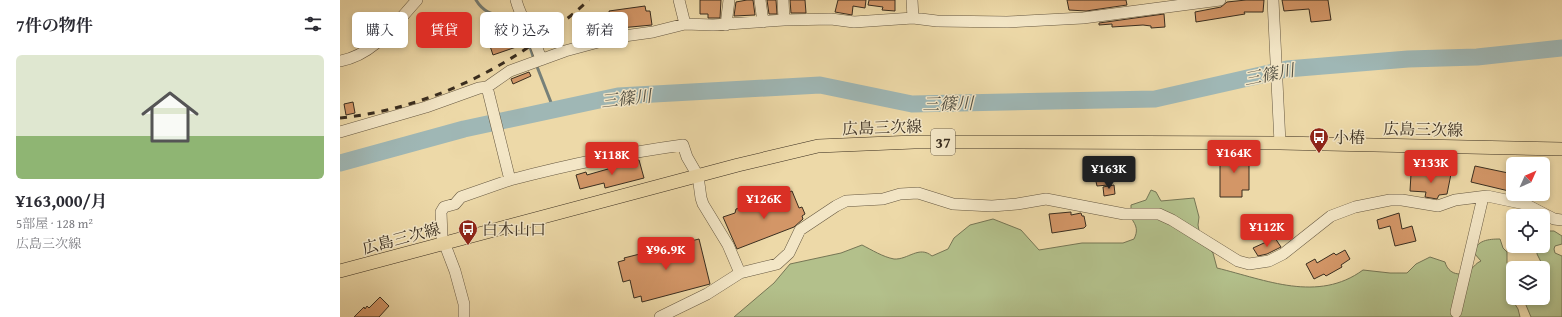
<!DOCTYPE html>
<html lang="ja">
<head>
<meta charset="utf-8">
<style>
  :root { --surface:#fff; --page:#f2f2f3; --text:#2b2b33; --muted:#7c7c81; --accent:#d93025 }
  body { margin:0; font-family:"Gentium Book Plus","Noto Serif JP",serif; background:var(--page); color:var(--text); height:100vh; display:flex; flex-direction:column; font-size:15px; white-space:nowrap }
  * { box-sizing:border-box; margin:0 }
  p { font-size:13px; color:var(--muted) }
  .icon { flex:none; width:22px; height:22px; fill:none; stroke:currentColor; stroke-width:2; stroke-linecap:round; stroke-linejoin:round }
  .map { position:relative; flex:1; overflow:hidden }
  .panel { display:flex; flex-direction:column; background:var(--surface); width:340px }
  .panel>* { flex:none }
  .top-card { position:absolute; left:12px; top:12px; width:380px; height:36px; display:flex; gap:8px }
  .needle { width:26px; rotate:45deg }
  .fabs { position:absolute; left:1166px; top:157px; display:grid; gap:8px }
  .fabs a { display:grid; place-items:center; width:44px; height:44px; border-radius:6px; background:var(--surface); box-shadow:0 2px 6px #0003; font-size:20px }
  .price { position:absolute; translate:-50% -34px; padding:0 9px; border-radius:4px; background:var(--accent); color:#fff; font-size:13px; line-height:26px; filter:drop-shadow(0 1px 2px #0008) }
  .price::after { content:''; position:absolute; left:50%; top:24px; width:12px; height:9px; margin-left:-6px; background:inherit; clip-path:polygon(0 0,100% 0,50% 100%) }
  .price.active { background:#222; color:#fff }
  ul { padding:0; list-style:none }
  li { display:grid; align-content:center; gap:8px; height:212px; padding:0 16px }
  li span { display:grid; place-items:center; height:124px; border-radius:6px; color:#555 }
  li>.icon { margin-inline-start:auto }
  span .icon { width:72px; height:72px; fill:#fffc; stroke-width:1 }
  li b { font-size:17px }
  h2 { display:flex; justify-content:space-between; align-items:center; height:48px; padding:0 16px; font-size:17px }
  .pill { padding:0 14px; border-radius:6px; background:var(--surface); box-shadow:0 2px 6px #0003; font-size:14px; line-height:36px }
  .pill.active { background:var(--accent); color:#fff }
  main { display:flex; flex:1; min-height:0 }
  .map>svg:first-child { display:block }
</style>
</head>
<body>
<main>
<section class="panel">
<h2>7件の物件<svg class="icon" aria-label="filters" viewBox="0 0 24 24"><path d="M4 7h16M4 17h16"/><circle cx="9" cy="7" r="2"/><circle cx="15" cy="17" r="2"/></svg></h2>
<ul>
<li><span style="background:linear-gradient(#dfe7d0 65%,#8fb573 0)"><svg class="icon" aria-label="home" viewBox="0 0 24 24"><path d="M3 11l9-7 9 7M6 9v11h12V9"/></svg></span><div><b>¥163,000/月</b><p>5部屋 · 128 m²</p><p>広島三次線</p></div></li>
</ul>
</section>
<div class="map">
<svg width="1222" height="317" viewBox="0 0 1222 317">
  <rect width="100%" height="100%" fill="#edd9a8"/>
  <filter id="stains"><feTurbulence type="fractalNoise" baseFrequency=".005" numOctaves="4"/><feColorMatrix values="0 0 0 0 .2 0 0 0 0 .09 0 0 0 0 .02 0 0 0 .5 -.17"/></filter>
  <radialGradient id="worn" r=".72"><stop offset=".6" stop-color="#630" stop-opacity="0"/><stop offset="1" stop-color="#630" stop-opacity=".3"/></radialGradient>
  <path fill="#b3c08b" stroke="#767655" d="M811 190 816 192 821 201 854 198 859 217 858 225 861 241 873 253 877 268C926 280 978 303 1023 270L1050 273H1067L1076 264 1090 257 1105 262C1108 274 1121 278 1131 269 1135 266 1136 263 1141 261L1134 253C1136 240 1149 239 1160 239L1163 248 1167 252V263L1173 269V290L1168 293 1178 309 1180 317H394L434 283 450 264 501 253 522 245C532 250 543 257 554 259 568 260 579 245 592 256L608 249 614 238 630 225 653 219 681 230 699 250 742 243H783L794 239C798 231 797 226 791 218V205L806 200Z
    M1204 231H1214L1222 236V244L1215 246 1214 249 1215 253 1222 256V317H1191L1183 298H1203V266L1197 254V246H1203Z"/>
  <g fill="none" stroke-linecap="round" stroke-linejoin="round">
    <path stroke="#768079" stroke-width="3" d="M136 0C149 22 167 10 178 22 186 30 190 48 194 59
      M196 64 214 110"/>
    <path stroke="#9fb7b5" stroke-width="17" d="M0 163 124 129 278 96 480 85 572 104 815 99 947 69 1068 59 1137 57 1222 48"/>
  </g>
  <path fill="#d39667" stroke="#392d1f" d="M360 0H381L380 18H368V14H360Z
    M407 0H413L415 15 394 16 396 2Z
    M427 0H436L437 14H429Z
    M450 0H465L466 13H451Z
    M498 0H526L525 8 513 6 512 15 495 12Z
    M529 0H555V11L542 10 543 7 528 5Z
    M727 0H786L787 5 746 11 729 10Z
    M906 0H924L923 12H904L905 14 856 22 855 12 881 7 887 2Z
    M942 0H988L991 20 971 22 969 9 944 11Z
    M305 6 306 11H310L312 25 280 28 279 17 270 18 269 11Z
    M824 14 825 27 811 28V26L803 25 772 27V24L759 25V23Z
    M177 30 182 45 153 55 149 43 169 37 167 33Z
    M189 72 191 76 173 84 171 79Z
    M13 102 15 113 6 115 4 104Z
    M880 152 909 153V190H902V197H880Z
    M299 160 304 178 265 188 264 183 240 189 236 175 246 172 247 175 282 165V163Z
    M764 162 768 185 757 186 752 164Z
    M1135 166 1173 174V192L1131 182Z
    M1084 172 1111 174 1107 194 1099 195 1097 199 1085 197 1086 192 1070 191 1071 174 1084 175Z
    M774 185 775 194 764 196 763 187Z
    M452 191 459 208 462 207 465 214 462 216 463 219 454 227 397 249 383 217 395 213 396 209 409 205 415 206Z
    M731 212V215L741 213 742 216H744L746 226 744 228 712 233 709 214Z
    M1059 213 1062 229 1072 226 1076 241 1055 246 1050 226 1039 229 1037 220Z
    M935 238 941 247 927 254 918 256 913 248Z
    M359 239 370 284 302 302 301 296 294 298 290 280 283 282 278 262 285 260 284 258Z
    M1005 250 1010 259 1001 265 1002 267 986 276 984 274 974 279 966 264 975 259 977 263 994 253 996 255Z
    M40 297 49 306 39 317H14L24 307 25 309 27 306 29 308Z"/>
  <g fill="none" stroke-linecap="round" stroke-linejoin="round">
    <g stroke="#665841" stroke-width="12">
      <path id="minor" d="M176 0C181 20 196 39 201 60
        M339 0 345 24
        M420 0 423 22
        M443 0 444 20
        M572 0 573 18
        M933 0 940 143
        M386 25 389 0
        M0 61C34 55 55 24 77 0
        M0 132 86 107 139 88 147 87 170 71 225 51 277 37 313 32 345 24 373 25 444 20 491 19 514 22 573 18 597 21 667 22 743 18 880 0
        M170 180C227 165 284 153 343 145L347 157 358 176 361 198 363 204 388 245 400 273
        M1116 312 1143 197
        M124 317V304L115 271 102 237 101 212 104 207 115 204 121 197 170 180 147 87
        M320 317 367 294 400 273 437 264 449 253 460 230 496 206 506 201 543 199 560 194 578 193 613 204 652 206 677 204 706 199 784 214H819L832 220 898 261 909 264 929 261 943 254 991 216 1015 207 1050 200H1062L1098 206 1115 200 1147 196 1185 204 1214 219 1222 220"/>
    </g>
    <g stroke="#392d1f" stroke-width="14">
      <path id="major" d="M0 271 398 165 478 146 574 142H677L940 143 1222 149"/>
    </g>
    <use href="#minor" stroke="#f3e6c6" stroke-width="11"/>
    <use href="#major" stroke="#edd9a8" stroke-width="13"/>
    <path stroke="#392d1f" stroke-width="3" stroke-dasharray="7 7" stroke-linecap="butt" d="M0 118C94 108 179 63 249 0"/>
  </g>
  <defs>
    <g id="bus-pin" transform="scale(1)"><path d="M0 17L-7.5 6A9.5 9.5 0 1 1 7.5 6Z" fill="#8f2418" stroke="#f3e6c6"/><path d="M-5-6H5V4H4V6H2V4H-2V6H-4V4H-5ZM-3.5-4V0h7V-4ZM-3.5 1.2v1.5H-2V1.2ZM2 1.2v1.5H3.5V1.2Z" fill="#fff"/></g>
  </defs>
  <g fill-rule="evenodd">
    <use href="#bus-pin" x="979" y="137"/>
    <use href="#bus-pin" x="128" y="229"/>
  </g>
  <g text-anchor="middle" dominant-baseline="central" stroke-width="3" stroke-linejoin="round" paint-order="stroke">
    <rect fill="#f3e6c6" stroke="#716451" stroke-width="1" x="591" y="129" width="24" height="26" rx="3"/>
    <g font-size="15" font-weight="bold" fill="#392d1f">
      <text x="603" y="142">37</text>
    </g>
    <g font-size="16" fill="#392d1f" stroke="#f3e6c6">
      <text transform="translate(542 127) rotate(-2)">広島三次線</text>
      <text transform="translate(1083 129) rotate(1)">広島三次線</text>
      <text transform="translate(61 238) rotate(-15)">広島三次線</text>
    </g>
    <g font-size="16" fill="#392d1f" stroke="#f3e6c6" text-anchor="start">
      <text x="993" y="137">小椿</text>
      <text x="142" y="229">白木山口</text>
    </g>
    <g font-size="17" font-style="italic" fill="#525044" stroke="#f3e6c6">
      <text transform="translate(929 74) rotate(-11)">三篠川</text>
      <text transform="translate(286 98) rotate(-7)">三篠川</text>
      <text transform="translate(608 103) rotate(-1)">三篠川</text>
    </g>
  </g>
  <rect width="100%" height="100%" filter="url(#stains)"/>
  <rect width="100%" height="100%" fill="url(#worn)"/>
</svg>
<div class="fabs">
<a><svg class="needle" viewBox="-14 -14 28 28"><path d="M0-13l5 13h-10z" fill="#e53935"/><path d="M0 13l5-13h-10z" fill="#7c7c81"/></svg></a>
<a><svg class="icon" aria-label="locate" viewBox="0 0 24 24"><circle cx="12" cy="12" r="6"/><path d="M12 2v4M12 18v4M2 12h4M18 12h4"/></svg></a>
<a><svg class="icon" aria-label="layers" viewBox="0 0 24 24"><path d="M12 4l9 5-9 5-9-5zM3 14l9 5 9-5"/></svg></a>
</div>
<b class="price" style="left:894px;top:174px">¥164K</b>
<b class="price" style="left:272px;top:176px">¥118K</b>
<b class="price" style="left:1091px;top:184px">¥133K</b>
<b class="price active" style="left:769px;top:190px">¥163K</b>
<b class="price" style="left:424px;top:220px">¥126K</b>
<b class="price" style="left:927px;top:248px">¥112K</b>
<b class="price" style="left:326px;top:271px">¥96.9K</b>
<div class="top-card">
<a class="pill">購入</a>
<a class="pill active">賃貸</a>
<a class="pill">絞り込み</a>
<a class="pill">新着</a>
</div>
</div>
</main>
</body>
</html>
